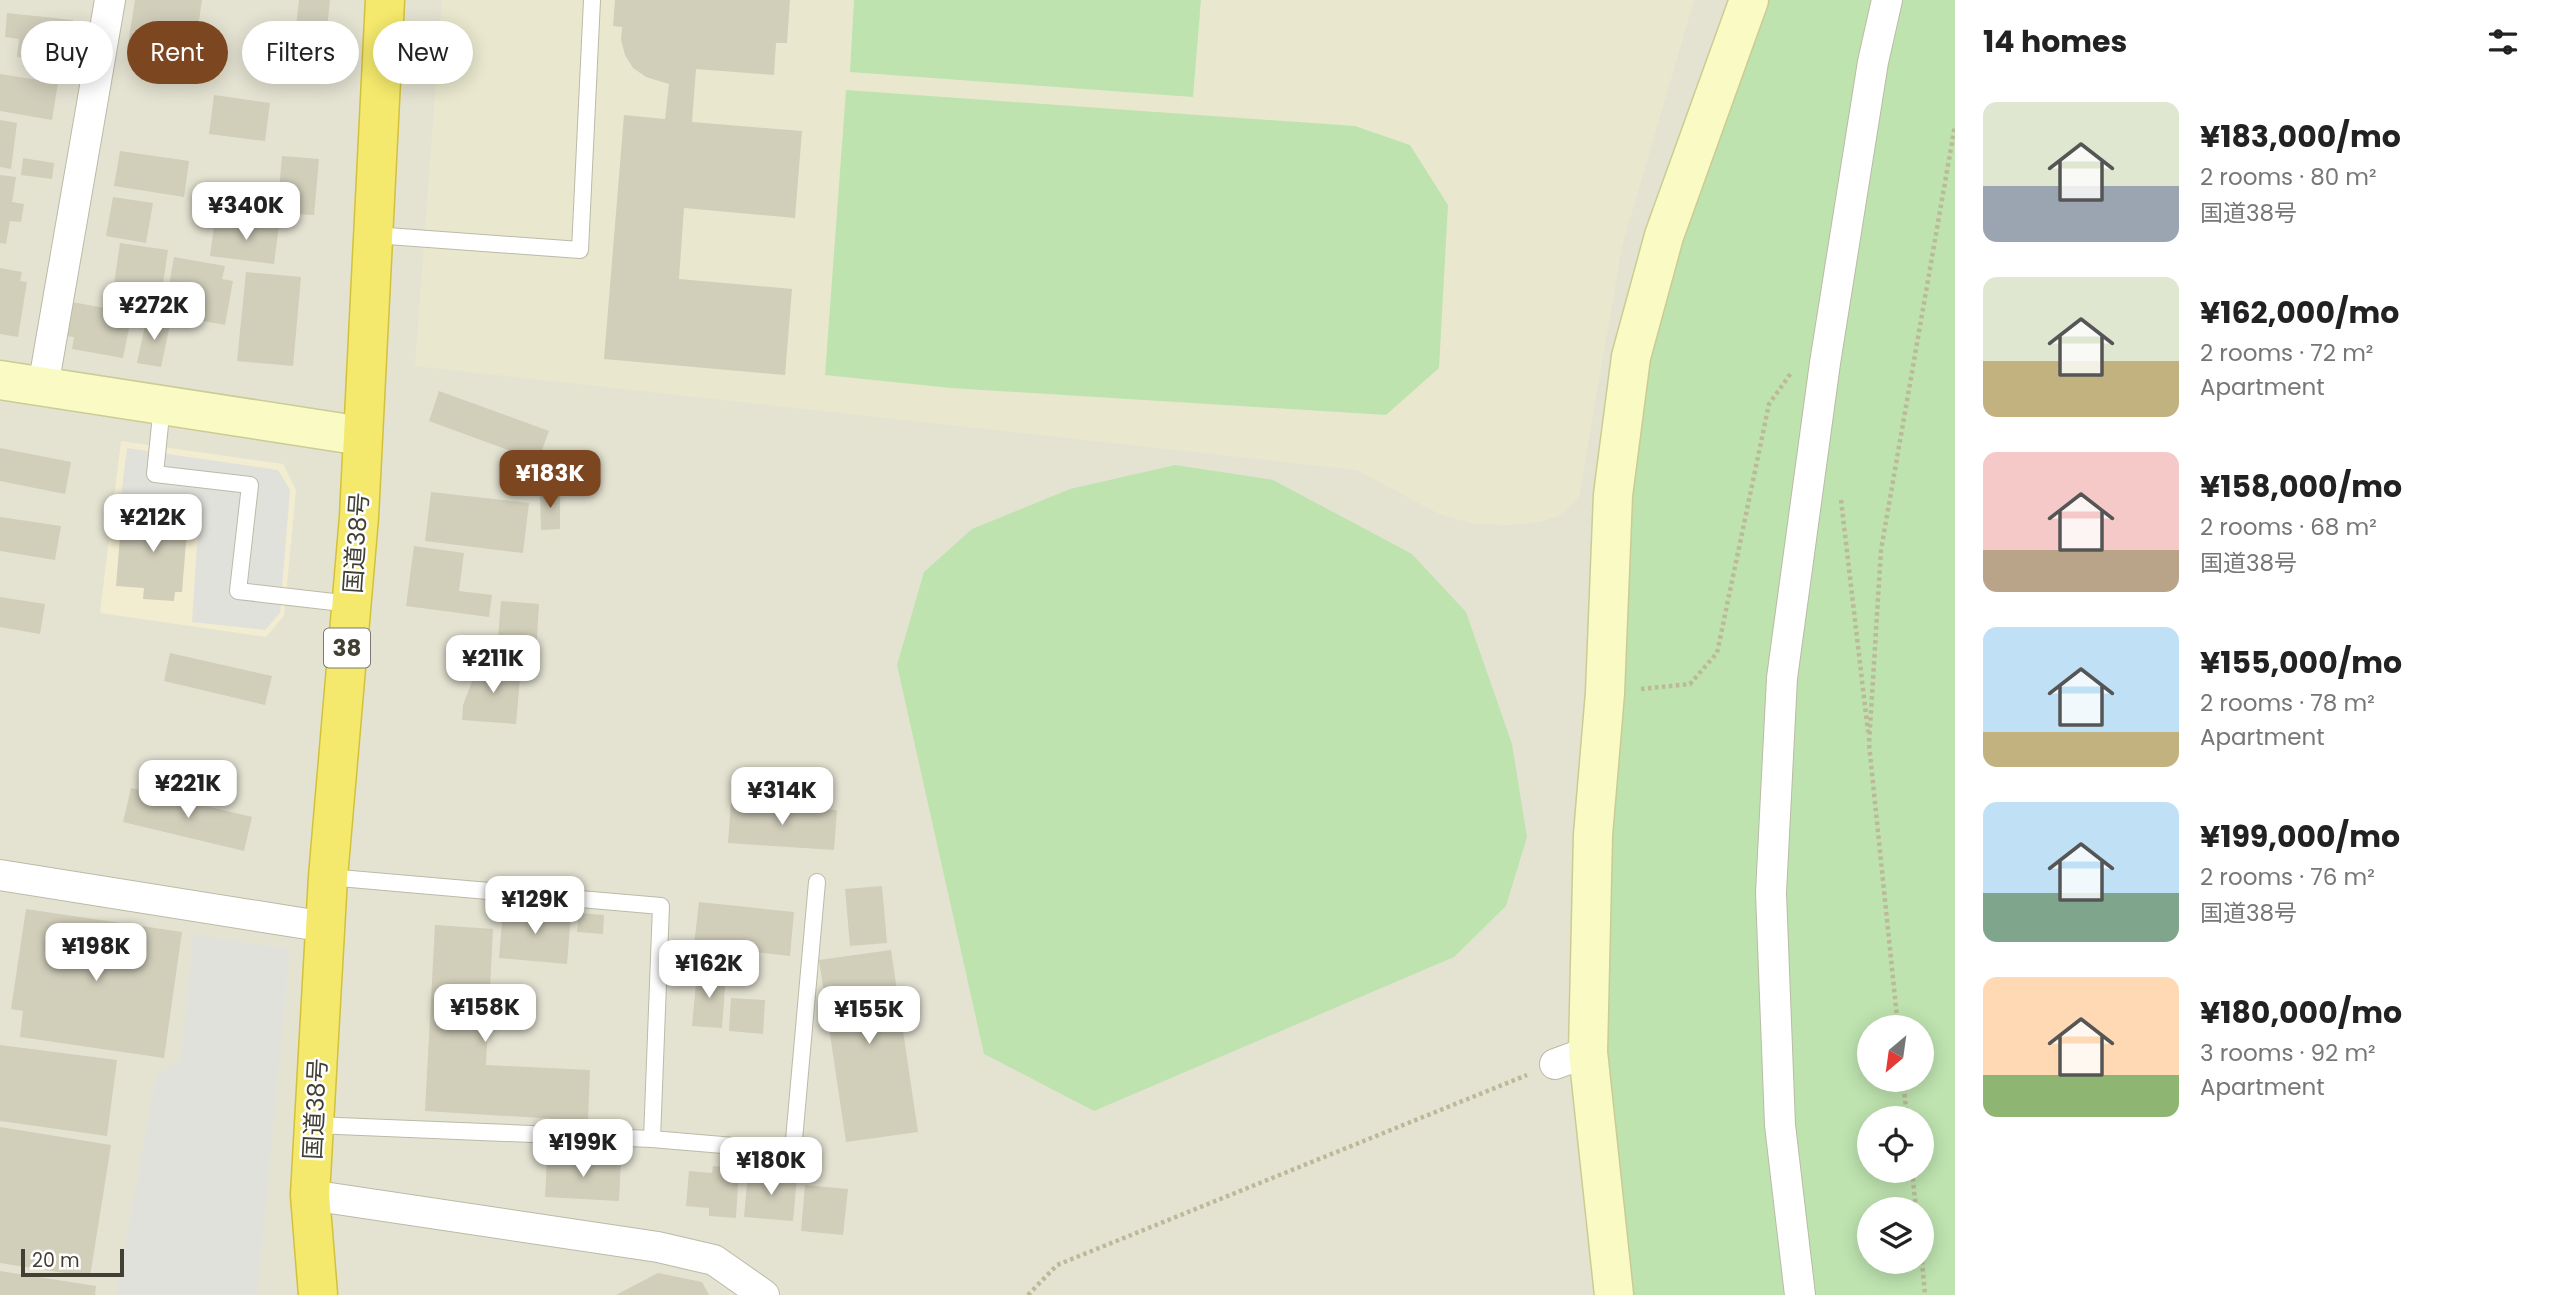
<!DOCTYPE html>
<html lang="en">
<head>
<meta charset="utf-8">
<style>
  :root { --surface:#fff; --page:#f6f6f6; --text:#222; --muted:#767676; --accent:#7c4621 }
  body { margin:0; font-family:Poppins,"Noto Sans JP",sans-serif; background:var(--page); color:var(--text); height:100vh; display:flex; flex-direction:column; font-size:26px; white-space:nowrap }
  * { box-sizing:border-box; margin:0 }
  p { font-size:23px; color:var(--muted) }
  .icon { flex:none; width:38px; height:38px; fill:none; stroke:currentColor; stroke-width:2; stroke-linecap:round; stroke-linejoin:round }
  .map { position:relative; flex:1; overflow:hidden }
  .side { display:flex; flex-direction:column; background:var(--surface); width:595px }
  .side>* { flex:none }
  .top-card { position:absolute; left:21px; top:21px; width:665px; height:63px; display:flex; gap:14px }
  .needle { width:46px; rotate:209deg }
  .fabs { position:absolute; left:1857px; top:1015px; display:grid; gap:14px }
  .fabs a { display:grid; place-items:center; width:77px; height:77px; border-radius:50%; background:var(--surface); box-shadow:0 4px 18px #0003; font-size:35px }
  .scale { position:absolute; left:21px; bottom:18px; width:103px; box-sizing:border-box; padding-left:7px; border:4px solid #424034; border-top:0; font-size:19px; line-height:24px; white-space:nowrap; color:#424034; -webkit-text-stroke:5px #fff; paint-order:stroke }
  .price { position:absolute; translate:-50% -60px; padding:0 16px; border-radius:14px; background:#fff; color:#222; font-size:23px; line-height:46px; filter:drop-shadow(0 2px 4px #0008) }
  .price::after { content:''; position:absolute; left:50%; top:42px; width:21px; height:16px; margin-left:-10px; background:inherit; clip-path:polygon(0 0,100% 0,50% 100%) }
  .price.on { background:var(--accent); color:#fff }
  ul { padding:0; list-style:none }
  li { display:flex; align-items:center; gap:21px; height:175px; padding:0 28px }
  li span { display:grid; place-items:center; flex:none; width:196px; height:140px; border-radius:14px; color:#555 }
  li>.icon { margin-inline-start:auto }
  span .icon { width:84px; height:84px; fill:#fffc; stroke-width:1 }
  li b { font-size:30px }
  h2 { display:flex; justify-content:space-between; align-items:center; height:84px; padding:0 28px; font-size:30px }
  .pill { padding:0 24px; border-radius:32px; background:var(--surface); box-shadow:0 4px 18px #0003; font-size:24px; line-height:63px }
  .pill.on { background:var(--accent); color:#fff }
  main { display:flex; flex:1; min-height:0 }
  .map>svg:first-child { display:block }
</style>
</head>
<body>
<main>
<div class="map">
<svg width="1955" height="1295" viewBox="0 0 1955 1295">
  <rect width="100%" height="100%" fill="#f1f0e4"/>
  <path fill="#e4e3d2" d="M0 0H1749L1614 1295H0Z"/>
  <path fill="#f2ecd0" d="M121 441 283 464 296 490 284 616 266 637 100 613Z"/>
  <path fill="#e9e8ce" d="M442 0H1694L1622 246 1579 497 1562 515 1540 522 1510 525 1476 524 1439 514 1357 470 415 366Z"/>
  <path fill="#bee3af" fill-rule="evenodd" d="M854 0H1201L1193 97 850 72Z
    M1749 0H1955V1295H1614L1588 1051 1631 357ZM1869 1027H1922V1080H1869ZM1869 1118H1922V1171H1869ZM1869 1209H1922V1262H1869Z
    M846 90 1355 126 1410 145 1448 205 1439 368 1386 415 951 388 825 375Z
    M1175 465 1273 480 1412 554 1466 612 1512 744 1527 837 1506 906 1454 957 1094 1111 984 1054 897 665 924 572 972 529 1070 489Z"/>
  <path fill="#e1e1dc" d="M127 448 278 470 290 490 280 613 265 630 192 622 199 514 120 504Z
    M193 935 290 949 257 1295H116L156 1077 181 1060Z"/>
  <path fill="#d1ceba" d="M135 0H202L190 81 134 72 137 52 127 50Z
    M299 0H330L325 48 294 45Z
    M615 0H790L787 43H776L774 75 696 69 692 122 802 131 795 218 684 208 679 279 792 289 785 375 604 359 624 115 665 119 669 84 646 77 633 68 625 55 621 40 622 27 613 26Z
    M7 13 73 20 70 45 61 43 58 62 17 57 19 39 5 37Z
    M0 74 58 83 52 120 0 111Z
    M214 95 270 103 265 141 209 134Z
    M0 120 17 123 11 169 0 167Z
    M120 151 189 161 184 197 114 186Z
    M282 156 319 159 314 215 277 213Z
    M23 158 54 163 52 179 21 175Z
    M0 175 16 177 12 202 24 204 21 222 10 221 6 244 0 243Z
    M113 197 153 203 146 243 106 236Z
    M233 219 279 225 274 264 210 256 214 226 231 228Z
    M120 243 168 250 162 291 114 284Z
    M174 257 225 266 222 279 233 281 225 325 164 314Z
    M0 268 22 272 20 281 27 282 18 337 0 334Z
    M246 272 301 277 293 366 237 361Z
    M72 302 132 313 123 358 72 349 74 337 66 336Z
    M147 316 171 320 161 367 137 363Z
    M439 391 549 431 538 461 429 421Z
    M0 448 71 462 65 494 0 481Z
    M560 491V529L541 530 540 492Z
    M431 492 529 503 523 553 425 541Z
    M122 512 188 517 182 592H175L174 601 143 599 144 588 116 586Z
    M0 517 61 526 55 560 0 551Z
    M414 546 464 553 459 591 492 595 489 617 406 606Z
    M0 597 45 604 40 634 0 627Z
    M501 601 539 604 536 653 497 650Z
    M170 653 272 676 265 705 164 681Z
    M479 663 521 666 516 724 462 720 463 705Z
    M131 788 252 817 244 851 123 822Z
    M731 803 837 810 834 850 728 843Z
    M882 886 887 943 850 946 845 889Z
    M699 902 794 912 790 956 694 945Z
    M26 909 182 932 164 1058 20 1037 23 1011 11 1009Z
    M503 909 571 914 567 964 499 958Z
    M579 913 604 915 603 934 577 932Z
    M435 925 493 929 486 1065 590 1070 588 1121 425 1111Z
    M891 950 918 1132 846 1142 819 960Z
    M697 972 726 975 722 1028 692 1026Z
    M731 998 765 1000 763 1034 729 1031Z
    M0 1045 117 1060 107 1136 0 1121Z
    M0 1127 111 1145 90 1277 0 1263Z
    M547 1157 621 1161 619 1201 545 1197Z
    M713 1166 739 1168 736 1218 709 1216V1208L686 1206 689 1171 712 1173Z
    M748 1173 797 1177 793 1221 744 1217Z
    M805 1185 848 1189 843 1235 801 1231Z
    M0 1271 96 1286 95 1295H0Z
    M658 1273 702 1282 709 1295H616Z"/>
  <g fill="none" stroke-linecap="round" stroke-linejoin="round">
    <g stroke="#bbbaa7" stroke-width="18">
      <path id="lane" d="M374 235 580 250 592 0
        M162 405 155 474 250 485 238 591 351 604
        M328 877 661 906 652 1139 793 1151 817 882
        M314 1125 652 1139"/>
    </g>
    <g stroke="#bbbaa7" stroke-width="32">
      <path id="street" d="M43 387 110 0
        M0 875 326 927
        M1555 1064 1588 1052
        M310 1195 658 1247 714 1260 764 1295
        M1800 1295 1780 1125 1771 893 1782 678 1825 363 1873 62 1887 0"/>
    </g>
    <g stroke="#cbcb94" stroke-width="41">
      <path id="secondary" d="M0 380 362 436
        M1614 1295 1588 1052 1593 835 1605 693 1613 495 1631 357 1664 236 1749 0"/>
    </g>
    <g stroke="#d2c13c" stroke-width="41">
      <path id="highway" d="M318 1295 310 1195 328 877 359 517 385 0"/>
    </g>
    <path stroke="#bcb999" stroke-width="4.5" stroke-dasharray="3.5 3.5" stroke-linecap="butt" d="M1841 500 1868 732
      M1641 689 1690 684 1717 653 1769 404 1791 373
      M1898 1027 1869 744 1881 550 1955 125
      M1903 1080 1907 1118
      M1912 1171 1916 1209
      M1922 1261 1925 1295
      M1028 1295 1057 1265 1527 1075"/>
    <use href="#lane" stroke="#fff" stroke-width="16"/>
    <use href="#street" stroke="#fff" stroke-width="30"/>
    <use href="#secondary" stroke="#fafbc4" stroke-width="38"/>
    <use href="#highway" stroke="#f4e96c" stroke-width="38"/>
  </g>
  <g text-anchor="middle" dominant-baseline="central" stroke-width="5" stroke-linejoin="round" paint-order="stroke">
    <rect fill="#fff" stroke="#7b7971" stroke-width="2" x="324" y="628.5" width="46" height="39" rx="5"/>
    <g font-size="23" font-weight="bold" fill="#424034">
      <text x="347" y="648">38</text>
    </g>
    <g font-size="24" fill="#424034" stroke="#fff">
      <text transform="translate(356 543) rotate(-86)">国道38号</text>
      <text transform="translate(315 1109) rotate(-87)">国道38号</text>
    </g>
  </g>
</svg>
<div class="fabs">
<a><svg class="needle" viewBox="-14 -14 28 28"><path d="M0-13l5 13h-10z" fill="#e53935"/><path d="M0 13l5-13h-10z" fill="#767676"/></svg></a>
<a><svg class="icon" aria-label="locate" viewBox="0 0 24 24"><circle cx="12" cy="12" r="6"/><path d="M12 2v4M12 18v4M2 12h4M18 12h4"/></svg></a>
<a><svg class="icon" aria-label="layers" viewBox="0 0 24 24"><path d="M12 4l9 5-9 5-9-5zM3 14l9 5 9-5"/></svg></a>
</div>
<div class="scale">20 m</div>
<b class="price" style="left:246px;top:242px">¥340K</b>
<b class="price" style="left:154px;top:342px">¥272K</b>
<b class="price on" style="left:550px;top:510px">¥183K</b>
<b class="price" style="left:153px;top:554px">¥212K</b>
<b class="price" style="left:493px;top:695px">¥211K</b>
<b class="price" style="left:188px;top:820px">¥221K</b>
<b class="price" style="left:782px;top:827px">¥314K</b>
<b class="price" style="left:535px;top:936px">¥129K</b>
<b class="price" style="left:96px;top:983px">¥198K</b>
<b class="price" style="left:709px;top:1000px">¥162K</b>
<b class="price" style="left:485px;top:1044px">¥158K</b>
<b class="price" style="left:869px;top:1046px">¥155K</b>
<b class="price" style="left:583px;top:1179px">¥199K</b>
<b class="price" style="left:771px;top:1197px">¥180K</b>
<div class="top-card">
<a class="pill">Buy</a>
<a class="pill on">Rent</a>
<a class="pill">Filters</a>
<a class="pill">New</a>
</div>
</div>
<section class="side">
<h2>14 homes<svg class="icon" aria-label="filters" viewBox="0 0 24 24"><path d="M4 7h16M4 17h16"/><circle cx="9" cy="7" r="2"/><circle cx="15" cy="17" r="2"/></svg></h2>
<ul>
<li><span style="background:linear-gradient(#dfe7d0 60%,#9aa5b1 0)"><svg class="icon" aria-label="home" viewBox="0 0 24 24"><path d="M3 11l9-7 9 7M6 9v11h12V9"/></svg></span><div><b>¥183,000/mo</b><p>2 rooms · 80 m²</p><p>国道38号</p></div></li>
<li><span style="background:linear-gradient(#dfe7d0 60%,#c2b280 0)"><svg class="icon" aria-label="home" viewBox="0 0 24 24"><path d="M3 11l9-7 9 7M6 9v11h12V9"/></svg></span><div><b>¥162,000/mo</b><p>2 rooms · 72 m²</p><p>Apartment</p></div></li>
<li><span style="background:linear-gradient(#f6c9c9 70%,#b9a48a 0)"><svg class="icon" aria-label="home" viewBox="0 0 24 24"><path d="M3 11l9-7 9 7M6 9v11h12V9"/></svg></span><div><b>¥158,000/mo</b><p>2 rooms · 68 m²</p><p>国道38号</p></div></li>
<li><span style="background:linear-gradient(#bfe0f5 75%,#c2b280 0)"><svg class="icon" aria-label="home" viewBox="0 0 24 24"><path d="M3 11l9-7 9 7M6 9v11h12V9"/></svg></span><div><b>¥155,000/mo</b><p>2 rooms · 78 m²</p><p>Apartment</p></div></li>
<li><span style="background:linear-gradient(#bfe0f5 65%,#7fa58c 0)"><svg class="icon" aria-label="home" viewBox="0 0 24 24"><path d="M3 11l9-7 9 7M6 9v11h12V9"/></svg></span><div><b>¥199,000/mo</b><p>2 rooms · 76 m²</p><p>国道38号</p></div></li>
<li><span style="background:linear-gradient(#ffd9b3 70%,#8fb573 0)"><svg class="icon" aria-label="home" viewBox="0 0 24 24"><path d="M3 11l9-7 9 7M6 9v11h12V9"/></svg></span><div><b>¥180,000/mo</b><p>3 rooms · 92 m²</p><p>Apartment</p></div></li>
</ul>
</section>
</main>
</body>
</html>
